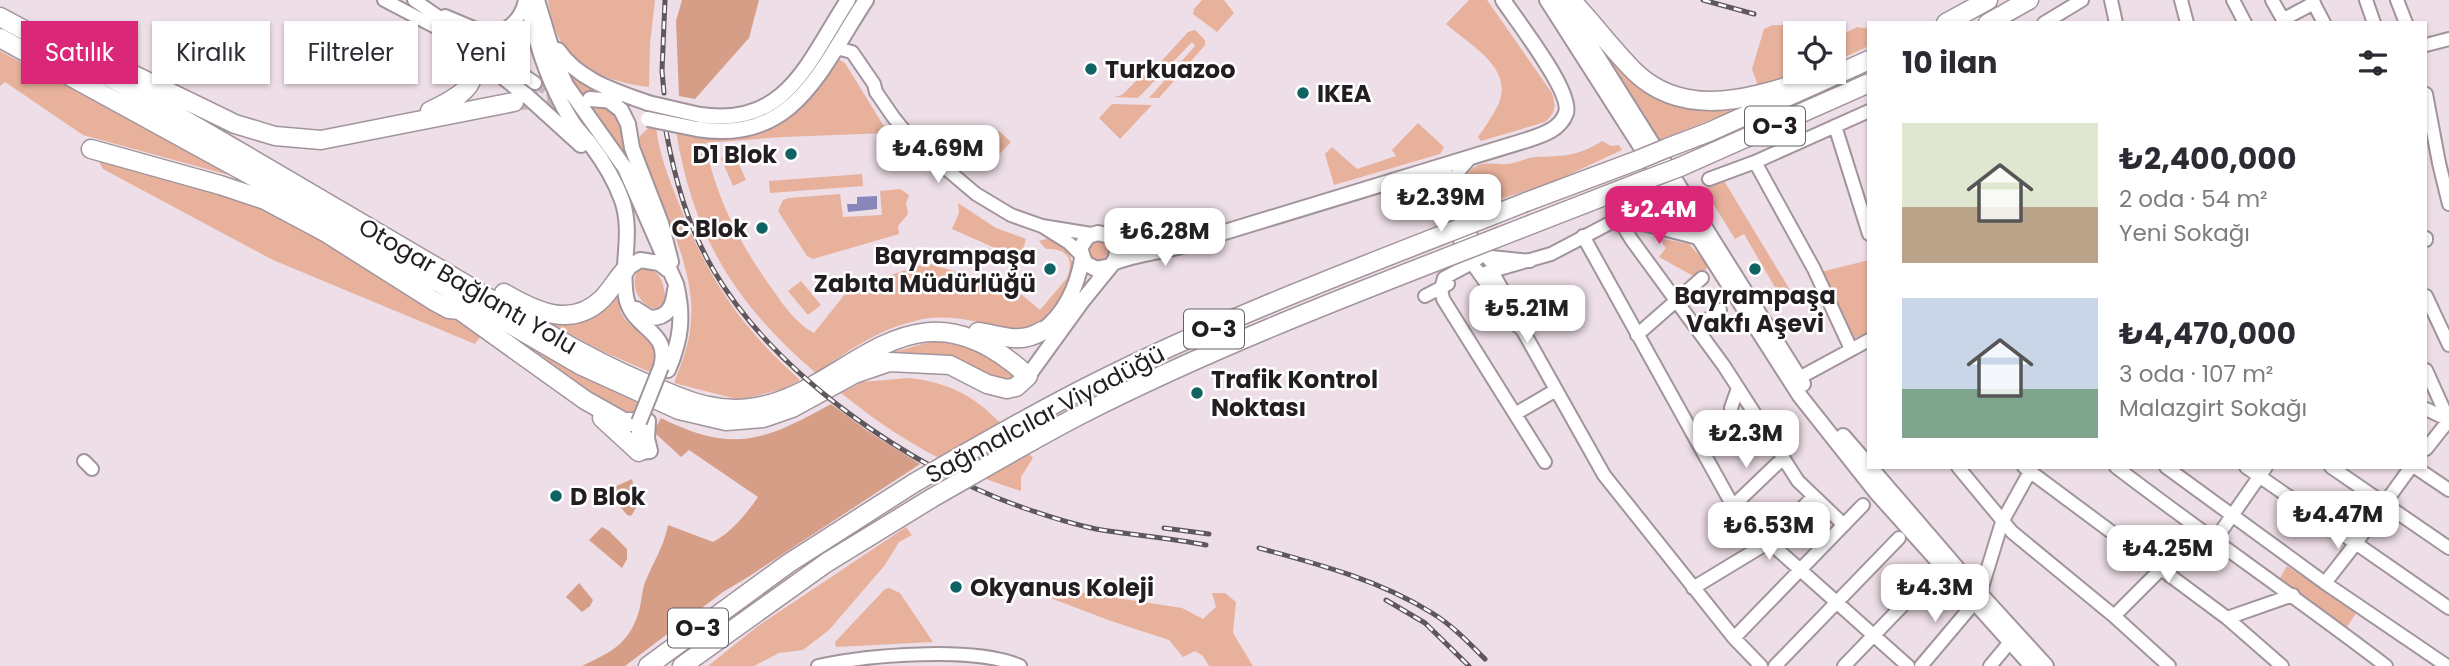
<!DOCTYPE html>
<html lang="tr">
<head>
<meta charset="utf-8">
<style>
  :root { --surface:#fff; --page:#f2f2f3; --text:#2b2b33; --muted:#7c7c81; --accent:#db2777 }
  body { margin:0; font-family:Poppins,sans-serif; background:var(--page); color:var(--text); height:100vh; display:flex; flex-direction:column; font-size:26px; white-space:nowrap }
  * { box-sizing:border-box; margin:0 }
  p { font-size:23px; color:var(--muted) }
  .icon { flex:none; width:38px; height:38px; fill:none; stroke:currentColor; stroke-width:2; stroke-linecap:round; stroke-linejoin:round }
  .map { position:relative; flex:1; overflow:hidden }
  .panel { position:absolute; left:1867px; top:21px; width:560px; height:448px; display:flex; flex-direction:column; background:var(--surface); border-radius:0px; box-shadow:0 2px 5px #0004 }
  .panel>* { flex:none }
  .hud { position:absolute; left:21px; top:21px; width:665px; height:63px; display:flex; gap:14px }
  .controls { position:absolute; left:1783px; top:21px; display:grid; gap:14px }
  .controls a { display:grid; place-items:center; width:63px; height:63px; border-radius:0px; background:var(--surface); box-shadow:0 2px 5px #0004; font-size:35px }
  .price { position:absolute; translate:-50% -60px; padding:0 16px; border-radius:14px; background:#fff; color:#222; font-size:23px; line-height:46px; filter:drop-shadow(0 2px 4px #0008) }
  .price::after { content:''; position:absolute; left:50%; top:42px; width:21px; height:16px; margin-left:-10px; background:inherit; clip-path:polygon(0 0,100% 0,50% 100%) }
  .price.active { background:var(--accent); color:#fff }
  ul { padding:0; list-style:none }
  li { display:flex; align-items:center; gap:21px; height:175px; padding:0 35px }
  li span { display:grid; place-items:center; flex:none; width:196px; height:140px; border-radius:0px; color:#555 }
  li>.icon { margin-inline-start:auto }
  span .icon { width:84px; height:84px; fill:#fffc; stroke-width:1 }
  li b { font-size:30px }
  h2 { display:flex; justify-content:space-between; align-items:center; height:84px; padding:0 35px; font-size:30px }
  .tag { padding:0 24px; border-radius:0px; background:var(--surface); box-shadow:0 2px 5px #0004; font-size:24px; line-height:63px }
  .tag.active { background:var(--accent); color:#fff }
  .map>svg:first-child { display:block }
</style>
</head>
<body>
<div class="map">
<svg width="2449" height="666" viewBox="0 0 2449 666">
  <rect width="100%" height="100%" fill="#eedee7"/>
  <path fill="#e7b19c" d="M548 0H655L650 43 649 87C629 85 594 76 577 63 560 49 551 21 548 0Z
    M1202 0H1224L1234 13 1217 32 1193 14 1194 9Z
    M1469 0H1487L1552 93C1556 106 1556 113 1545 122L1481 141 1478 137C1484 128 1491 119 1496 109 1518 70 1472 47 1446 24Z
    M1773 25 1826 26 1829 33H1796V72H1808L1763 87 1758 86 1752 69 1764 29Z
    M1857 27 1869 29V46L1834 62V39Z
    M1195 30 1205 40V45L1159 98H1149L1195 46 1192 42 1138 98 1114 97 1122 95 1143 74 1147 77 1188 32Z
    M0 51 236 177 83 135 5 82 0 86Z
    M835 60H840L845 63 888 133 783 137 705 143C716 198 740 245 773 290 783 305 798 325 814 333L849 289 927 263 1016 290 1040 310 1067 278C1075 258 1066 248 1046 249L1039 241 1053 237C1066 247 1076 259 1072 277 1070 289 1060 299 1052 308 1024 345 1009 330 973 321 954 317 933 316 915 321 878 329 847 352 816 373 735 304 693 236 676 131 767 148 783 132 835 60Z
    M1613 60C1633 78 1656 105 1685 107 1701 109 1718 106 1734 105L1735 110 1657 141 1608 63Z
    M565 66 609 92 606 103 622 117 635 169 563 72Z
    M1112 104 1152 105 1120 139 1099 118Z
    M1418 123 1444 147 1440 154 1334 185 1325 154 1332 147 1357 169 1396 156 1392 150Z
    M650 126 656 127C659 154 669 179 679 204 709 280 739 325 800 380L783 389 740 400 674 383C682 363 690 342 691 320 696 267 656 194 639 144L640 136Z
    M999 131 1011 142 988 166 977 156Z
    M1602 141 1611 146 1619 145 1622 150 1553 182 1469 209C1464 195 1459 180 1472 169 1482 160 1496 165 1508 164 1517 163 1525 158 1535 157 1561 156 1578 157 1602 141Z
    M734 152 746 180 733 186 721 158Z
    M98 160 263 206 294 221 481 336 475 344 273 260 103 169Z
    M862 174 863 186 770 193 769 181Z
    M1723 179 1790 290 1780 296 1744 234 1735 239 1704 189 1713 180Z
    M900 189 909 195 906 203 908 214 898 226 899 234 813 259 807 256 778 211 783 200 789 198 840 194 843 217 882 215 880 191Z
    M958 203 996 228 1026 239 1020 259 952 229 959 213Z
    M1658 238 1689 244 1709 266 1697 278 1659 257 1666 248Z
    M1087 250a12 12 0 1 1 24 0a12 12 0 1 1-24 0Z
    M1869 260V333L1849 340 1821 272Z
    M641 266C662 271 663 281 666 301L660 309C639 309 626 281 641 266Z
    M801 281 821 305 808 315 788 291Z
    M621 284C614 321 628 322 654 341L658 355 652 373 602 351 551 324 552 320Z
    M473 310 575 373 638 403 634 413 623 418Z
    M933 341C975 342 984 353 1017 375L1010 384 936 356 913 354 876 357Z
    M909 378C972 385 993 415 1033 458L1021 477V491C950 469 898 439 841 393L862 382Z
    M906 527 912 535 899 542 885 565 829 630 803 650 779 653 754 666H708L758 626Z
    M2287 566 2356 613 2345 630 2279 580Z
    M1026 584 1182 608 1203 619 1216 607 1212 593H1225L1236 602 1233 633 1253 666H1209L1203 656 1195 651 1183 657 1169 640 1111 621 1024 588Z
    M889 588 900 593 933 642 836 647 835 642 885 589Z"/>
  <path fill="#d69d87" d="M682 0H759L749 38 695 99 679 96 676 21Z
    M831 404 869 432 920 464 748 577 723 592 625 666H582C613 651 631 643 640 607 642 598 642 589 646 580 654 561 664 546 668 525L713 542C731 533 747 513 758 497L689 450 681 457 656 434V427L661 418C733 454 764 441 831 404Z
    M632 479 636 500H641L631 516 627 515 609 493 612 488Z
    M602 527 609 531 627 549V559L622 568 589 540Z
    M579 583 593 600 590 606 582 612 566 597Z"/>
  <path fill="#8787b9" d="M877 196V209L848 212 847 204H857V197Z"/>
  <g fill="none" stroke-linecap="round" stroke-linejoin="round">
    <path stroke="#c5b7bf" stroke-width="12" stroke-dasharray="12 6" stroke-linecap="butt" d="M535 83 562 97"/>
    <path stroke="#c5b7bf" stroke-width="18" stroke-dasharray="18 9" stroke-linecap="butt" d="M520 101 565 98"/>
    <g stroke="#a2949c" stroke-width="16">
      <path id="minor" d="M384 0 445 32
        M414 0 535 83
        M2111 0 2116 23
        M2181 0 2187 23
        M2233 0 2245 23
        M2272 0 2285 23
        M2312 0 2324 23
        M2366 0 2374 23
        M2397 0 2406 23
        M445 16 476 29 498 33C513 26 522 16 525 0
        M2284 19 2314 3
        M2044 23 2082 0
        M2426 45 2449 39
        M836 48 852 52 874 84 876 92 894 118 912 140 976 194 1011 215 1042 226
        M2426 94 2439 163 2449 204
        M1835 126 1869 234
        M1755 162 1814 269 1851 349
        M1436 168 1461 243 1474 266 1515 324 1522 329 1519 319 1494 275 1492 263 1473 241 1443 166
        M1409 176 1427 181 1443 190
        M1709 179 1755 162 1869 111
        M1452 190 1458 172 1471 157
        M1619 219 1631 239 1724 366 1798 481 1844 525
        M1633 219 1660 211 1675 202
        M1628 220 1698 238
        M1583 236 1733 506 1769 542 1908 666
        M2426 238V240
        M1081 255 1069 243 1042 226 1091 234
        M1530 261 1481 256 1472 263 1444 278 1441 288 1443 299 1545 462
        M1485 273 1551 254 1669 192
        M1425 296 1448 284
        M2426 296 2449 345
        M1697 328 1720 310
        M1522 329 1604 475 1734 638 1761 666
        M1637 335 1702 278
        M2426 370 2449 421
        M1799 378 1869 340
        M2426 409 2449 420
        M1515 414 1556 390
        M1732 440 1731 408 1738 388
        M2426 449 2449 420
        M84 461 92 469
        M1958 467 2012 532 2114 616 2169 666
        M2024 467 2227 618 2282 666
        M2116 467C2205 535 2297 598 2386 666
        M2166 467 2325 583 2447 666
        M2246 467 2449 608
        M2331 467 2449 548
        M2415 467 2449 490
        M1733 506 1782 459
        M2215 540 2266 467
        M2325 583 2356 543 2411 467
        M1693 588 1769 542 1813 497
        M1980 594 2002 522 2032 468
        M2114 616 2161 569 2204 534
        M2227 618 2293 595
        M1734 638 1863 505
        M818 666C867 655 974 646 1020 666
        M1775 666 1899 538
        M1844 666 1933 574
        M1921 666 1975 602
        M1990 666 2010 642"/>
    </g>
    <g stroke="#a2949c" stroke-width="18">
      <path id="major" d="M527 0C535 41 548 83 571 120 576 129 584 136 591 145 603 161 615 181 622 200 634 235 619 269 627 301 635 330 671 331 661 367
        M537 0 556 63 566 85 625 168 676 284C684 316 681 340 668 370
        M1547 0 1800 396 1876 492 2032 666
        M1562 0 1803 384
        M460 43 527 96 581 145
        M558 50C578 80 615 91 648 103
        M590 99 615 101
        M608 100 621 110 628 124 632 148 661 223 671 262
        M700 115C787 128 808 61 848 0
        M697 129C795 145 821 68 866 0
        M1114 240 1159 243
        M1113 263C1142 251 1173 252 1202 239L1527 140C1542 135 1560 130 1566 113 1573 92 1516 20 1503 0
        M626 269 640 260 659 263 668 270
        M636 309 650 318C668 318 673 307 675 290
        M1042 331C1065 313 1077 287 1082 259
        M1028 376 1083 300 1113 263C1119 254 1117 247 1113 237L1098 233 1088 236 1080 248 1085 263 1096 269 1110 266
        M648 421 647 438 650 451 639 452V422Z
        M1843 436 1869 466
        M1870 467 1969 582
        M1983 597 2046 666"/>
    </g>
    <g stroke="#a2949c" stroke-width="21">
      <path id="highway" d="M1571 0C1593 23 1612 49 1635 72 1690 125 1768 93 1831 72
        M0 17C154 99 304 190 455 278 522 317 587 361 660 389 676 396 692 403 709 406 835 434 893 251 1028 376L1016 387 1007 389 987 384 950 365 889 362 854 374 792 408 763 418 726 421 679 410 580 365 316 211 0 38
        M1946 23 1988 0
        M1988 23 2029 0
        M60 39 235 124 275 136 321 140 514 102
        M430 111C481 87 486 73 445 32
        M1667 148 1709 132 1869 60
        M91 149 220 185 265 200 325 232 434 301 449 309 460 310
        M1680 167 1869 83
        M1526 202 1638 160
        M1535 223 1648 179
        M504 293C535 311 571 329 602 299 611 290 617 278 626 269
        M451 304 585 400 624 422H639
        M978 332C1001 335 1019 345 1042 331
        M602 418 639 452
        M648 666 789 563 914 483
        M682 666 826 563 932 498"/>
    </g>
    <use href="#minor" stroke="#fff" stroke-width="12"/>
    <use href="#major" stroke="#fff" stroke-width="14"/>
    <use href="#highway" stroke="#fff" stroke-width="18"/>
    <g stroke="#5f575c" stroke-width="5">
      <path id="rail" d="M1703 0 1754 14
        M664 93 662 71 665 0
        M666 131C675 180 688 227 714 271 775 375 911 469 1024 508 1047 516 1072 524 1096 529 1132 535 1169 538 1206 545
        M1164 528 1209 534
        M1259 548C1318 564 1379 580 1432 613 1452 625 1469 643 1485 659
        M1386 600 1425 623 1469 666"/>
    </g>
    <use href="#rail" stroke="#fff" stroke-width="2.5" stroke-dasharray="8" stroke-linecap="butt"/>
    <g stroke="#a2949c" stroke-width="18" stroke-linecap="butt">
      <path id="major-bridge" d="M648 103 700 115
        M648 119 697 129
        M639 422 661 367"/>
    </g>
    <g stroke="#a2949c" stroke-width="21" stroke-linecap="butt">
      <path id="highway-bridge" d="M1638 160 1667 148
        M1648 179 1680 167
        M914 483C973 449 1031 415 1091 385 1231 314 1380 260 1526 202
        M932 498C981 470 1030 441 1080 415 1227 340 1382 283 1535 223"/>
    </g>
    <use href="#major-bridge" stroke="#fff" stroke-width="14"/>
    <use href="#highway-bridge" stroke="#fff" stroke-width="18"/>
  </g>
  <g fill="#116263" stroke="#fff" stroke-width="2.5">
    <circle cx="1091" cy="69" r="7"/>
    <circle cx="1303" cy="93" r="7"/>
    <circle cx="791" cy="154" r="7"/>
    <circle cx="762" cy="228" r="7"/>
    <circle cx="1050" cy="269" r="7"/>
    <circle cx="1755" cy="269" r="7"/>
    <circle cx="1197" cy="393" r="7"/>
    <circle cx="556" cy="496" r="7"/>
    <circle cx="956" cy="587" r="7"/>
  </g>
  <g text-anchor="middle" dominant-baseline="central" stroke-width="5" stroke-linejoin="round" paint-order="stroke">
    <g fill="#fff" stroke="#646163" stroke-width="2">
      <rect x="1745" y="106.5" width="60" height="39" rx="5"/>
      <rect x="1184" y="309.5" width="60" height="39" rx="5"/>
      <rect x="668" y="608.5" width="60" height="39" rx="5"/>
    </g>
    <g font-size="23" font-weight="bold" fill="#221d20">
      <text x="1775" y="126">O-3</text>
      <text x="1214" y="329">O-3</text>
      <text x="698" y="628">O-3</text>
    </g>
    <g font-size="24" font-weight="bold" fill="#221d20" stroke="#fff" text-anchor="start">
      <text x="1105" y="69">Turkuazoo</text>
      <text x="1317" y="93">IKEA</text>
      <text x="777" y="154" text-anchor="end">D1 Blok</text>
      <text x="748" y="228" text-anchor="end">C Blok</text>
      <text x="1036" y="255" text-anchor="end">Bayrampaşa<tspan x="1036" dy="28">Zabıta Müdürlüğü</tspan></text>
      <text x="1755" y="295" text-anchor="middle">Bayrampaşa<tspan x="1755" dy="28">Vakfı Aşevi</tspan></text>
      <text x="1211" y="379">Trafik Kontrol<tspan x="1211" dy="28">Noktası</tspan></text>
      <text x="570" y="496">D Blok</text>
      <text x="970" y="587">Okyanus Koleji</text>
    </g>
    <g font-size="24" fill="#221d20" stroke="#fff">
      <text transform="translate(468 286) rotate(30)">Otogar Bağlantı Yolu</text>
      <text transform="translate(1045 414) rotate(-28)">Sağmalcılar Viyadüğü</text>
    </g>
  </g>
</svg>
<div class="controls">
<a><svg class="icon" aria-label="locate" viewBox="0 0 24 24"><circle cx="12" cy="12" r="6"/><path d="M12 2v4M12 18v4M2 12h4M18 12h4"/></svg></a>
</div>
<b class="price" style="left:938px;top:185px">₺4.69M</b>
<b class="price" style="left:1441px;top:234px">₺2.39M</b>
<b class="price active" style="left:1659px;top:246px">₺2.4M</b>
<b class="price" style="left:1165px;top:268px">₺6.28M</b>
<b class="price" style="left:1527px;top:345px">₺5.21M</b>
<b class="price" style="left:1746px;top:470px">₺2.3M</b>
<b class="price" style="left:2338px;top:551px">₺4.47M</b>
<b class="price" style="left:1769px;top:562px">₺6.53M</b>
<b class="price" style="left:2168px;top:585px">₺4.25M</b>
<b class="price" style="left:1935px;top:624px">₺4.3M</b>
<div class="hud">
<a class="tag active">Satılık</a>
<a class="tag">Kiralık</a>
<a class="tag">Filtreler</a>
<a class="tag">Yeni</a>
</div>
<section class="panel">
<h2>10 ilan<svg class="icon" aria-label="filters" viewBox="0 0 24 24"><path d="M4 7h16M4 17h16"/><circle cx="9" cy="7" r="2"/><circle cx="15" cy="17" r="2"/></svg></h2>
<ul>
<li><span style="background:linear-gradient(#dfe7d0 60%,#b9a48a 0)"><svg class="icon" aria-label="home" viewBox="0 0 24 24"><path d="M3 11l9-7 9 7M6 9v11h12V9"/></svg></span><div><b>₺2,400,000</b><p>2 oda · 54 m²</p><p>Yeni Sokağı</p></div></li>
<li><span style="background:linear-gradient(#c9d6e8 65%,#7fa58c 0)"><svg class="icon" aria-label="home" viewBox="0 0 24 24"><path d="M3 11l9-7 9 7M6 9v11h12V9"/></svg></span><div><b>₺4,470,000</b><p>3 oda · 107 m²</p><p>Malazgirt Sokağı</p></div></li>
</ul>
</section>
</div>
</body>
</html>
